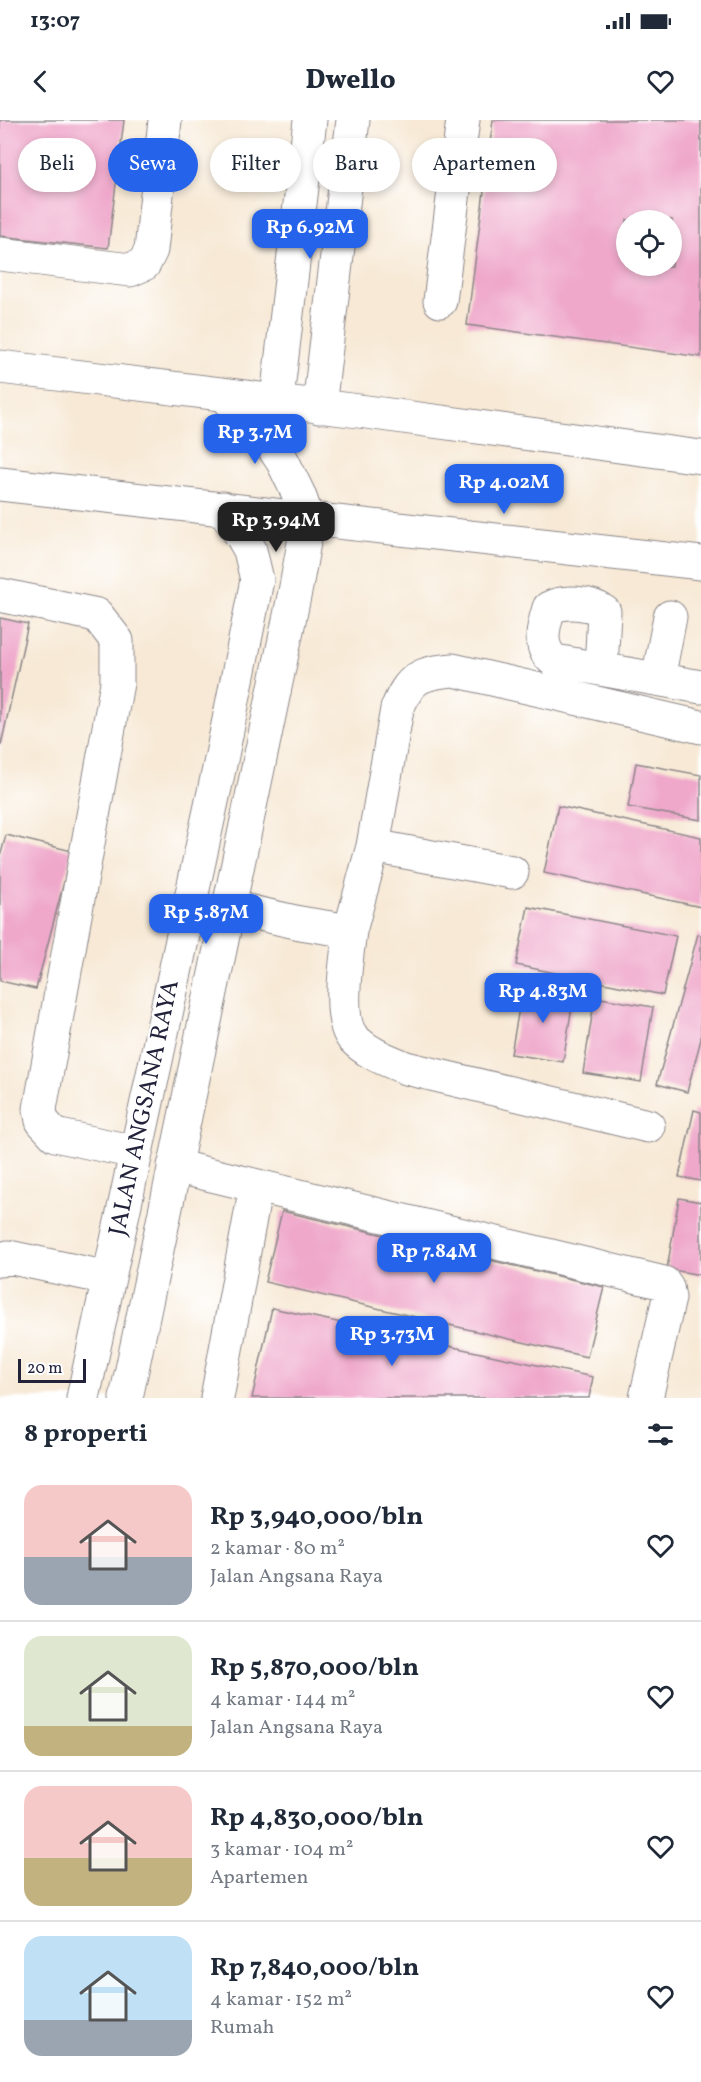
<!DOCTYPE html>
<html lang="id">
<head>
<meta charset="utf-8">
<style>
  :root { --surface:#fff; --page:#f6f6f7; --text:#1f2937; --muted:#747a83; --line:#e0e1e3; --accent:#2563eb }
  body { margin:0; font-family:Vollkorn,serif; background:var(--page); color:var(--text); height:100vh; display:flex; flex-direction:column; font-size:22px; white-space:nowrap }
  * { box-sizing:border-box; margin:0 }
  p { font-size:20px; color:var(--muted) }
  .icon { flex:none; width:33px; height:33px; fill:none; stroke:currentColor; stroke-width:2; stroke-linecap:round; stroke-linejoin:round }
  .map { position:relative; height:1278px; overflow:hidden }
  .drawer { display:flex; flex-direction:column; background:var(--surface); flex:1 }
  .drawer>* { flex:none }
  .guide { position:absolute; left:18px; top:18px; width:666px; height:54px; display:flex; gap:12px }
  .controls { position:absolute; left:616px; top:90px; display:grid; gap:12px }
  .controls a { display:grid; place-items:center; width:66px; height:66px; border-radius:50%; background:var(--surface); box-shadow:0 3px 9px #0003; font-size:30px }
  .scale { position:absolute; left:18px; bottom:15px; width:68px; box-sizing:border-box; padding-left:6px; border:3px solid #22223b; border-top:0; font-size:16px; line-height:21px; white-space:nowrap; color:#22223b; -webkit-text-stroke:4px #fff; paint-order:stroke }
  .price { position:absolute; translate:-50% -51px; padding:0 14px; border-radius:12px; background:var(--accent); color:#fff; font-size:20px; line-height:39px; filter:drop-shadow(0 2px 3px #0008) }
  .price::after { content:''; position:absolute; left:50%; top:36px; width:18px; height:14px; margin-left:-9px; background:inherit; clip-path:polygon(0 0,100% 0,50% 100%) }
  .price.current { background:#222; color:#fff }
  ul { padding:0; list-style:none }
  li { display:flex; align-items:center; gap:18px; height:150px; padding:0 24px }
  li+li { border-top:2px solid var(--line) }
  li span { display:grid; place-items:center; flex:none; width:168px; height:120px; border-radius:18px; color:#555 }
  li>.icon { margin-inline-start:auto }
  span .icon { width:72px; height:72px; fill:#fffc; stroke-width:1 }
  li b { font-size:26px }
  h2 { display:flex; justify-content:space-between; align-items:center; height:72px; padding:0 24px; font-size:26px }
  .pill { padding:0 21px; border-radius:27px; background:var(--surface); box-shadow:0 3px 9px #0003; font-size:21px; line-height:54px }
  .pill.current { background:var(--accent); color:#fff }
  .status { display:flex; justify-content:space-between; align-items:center; height:42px; padding:0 30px; background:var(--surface); direction:ltr }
  .status svg { height:16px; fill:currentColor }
  header { display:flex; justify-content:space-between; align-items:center; height:78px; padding:0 24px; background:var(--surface); font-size:27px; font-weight:800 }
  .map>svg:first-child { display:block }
</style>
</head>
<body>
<div class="status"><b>13:07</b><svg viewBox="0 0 49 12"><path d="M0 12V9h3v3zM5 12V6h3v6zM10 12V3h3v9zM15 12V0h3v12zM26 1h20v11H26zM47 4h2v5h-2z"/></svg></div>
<header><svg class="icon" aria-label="back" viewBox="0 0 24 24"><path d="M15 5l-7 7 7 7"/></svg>Dwello<svg class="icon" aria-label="heart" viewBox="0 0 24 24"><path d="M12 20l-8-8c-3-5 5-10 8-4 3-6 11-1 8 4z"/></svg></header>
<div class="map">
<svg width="701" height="1278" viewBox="0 0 701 1278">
  <rect width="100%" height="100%" fill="#fff"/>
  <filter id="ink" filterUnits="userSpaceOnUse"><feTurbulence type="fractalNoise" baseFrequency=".0167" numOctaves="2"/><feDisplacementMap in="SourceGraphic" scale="12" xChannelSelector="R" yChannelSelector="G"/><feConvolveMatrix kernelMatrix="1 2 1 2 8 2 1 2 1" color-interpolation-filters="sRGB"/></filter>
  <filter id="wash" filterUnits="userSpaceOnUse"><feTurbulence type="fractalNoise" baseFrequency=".008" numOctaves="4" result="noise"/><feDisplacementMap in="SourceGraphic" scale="24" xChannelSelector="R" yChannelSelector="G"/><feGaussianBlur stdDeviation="1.35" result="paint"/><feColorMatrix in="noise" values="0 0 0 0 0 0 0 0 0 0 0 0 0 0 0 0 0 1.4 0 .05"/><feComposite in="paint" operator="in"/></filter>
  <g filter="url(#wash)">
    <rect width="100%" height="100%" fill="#f7e9d5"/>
    <g id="blocks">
      <path fill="#efa7ca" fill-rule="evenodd" d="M0 0H124L108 128 0 116Z
        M493 0H701V237L467 205ZM627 100H672V146H627Z
        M0 498 28 504 1 625H0Z
        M636 643 701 655V700L628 687Z
        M558 686 701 717V787L544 753Z
        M6 715 72 731 36 869 0 861V737Z
        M528 787 676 816 663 875 516 845Z
        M698 814 701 815V919L687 972 657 964Z
        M523 865 574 874 563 942 511 934Z
        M595 877 653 887 641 962 583 953Z
        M694 990 701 992V1061L679 1057Z
        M679 1078 701 1082V1155L667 1149Z
        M282 1091 604 1167 587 1237 265 1162Z
        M272 1188 593 1257 589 1278H252Z"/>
    </g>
  </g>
  <g filter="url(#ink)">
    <use href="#blocks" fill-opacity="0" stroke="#8c8688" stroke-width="1.5"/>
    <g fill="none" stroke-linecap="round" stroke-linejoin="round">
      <g stroke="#8c8688" stroke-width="35">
        <path id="minor" d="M0 134 130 150 144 144 151 130 165 0
          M440 181 463 0
          M0 247 359 291 701 337
          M319 287 353 0
          M279 302 277 281 279 261 310 0
          M0 364 701 443
          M0 475 97 495 117 521V563L40 989 42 1001 55 1015 135 1032
          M601 549 604 492C590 482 564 480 549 488 543 507 537 528 555 541L701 567
          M658 559 670 497
          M373 726 512 752
          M229 787 300 803 350 811 373 726 397 589C410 557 420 553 453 550L701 607
          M350 811C347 835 336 899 353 918 367 933 387 940 406 948L648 1006
          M174 1046 664 1163 667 1167 669 1178 646 1278
          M0 1140 8 1137 108 1158
          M83 1278 222 635 257 460 250 430 242 416 223 388
          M126 1278 296 467 308 400 299 375 283 342 269 321 253 302 225 276
          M217 1278 256 1066"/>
      </g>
      <use href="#minor" stroke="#fff" stroke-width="33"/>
    </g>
  </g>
  <g text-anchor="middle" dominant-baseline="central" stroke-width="4.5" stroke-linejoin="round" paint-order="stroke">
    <g font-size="24" fill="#22223b" stroke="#fff">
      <text transform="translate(145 988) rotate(-78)">JALAN ANGSANA RAYA</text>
    </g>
  </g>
</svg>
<div class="controls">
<a><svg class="icon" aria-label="locate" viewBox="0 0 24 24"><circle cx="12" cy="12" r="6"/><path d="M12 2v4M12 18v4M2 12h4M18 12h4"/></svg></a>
</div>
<div class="scale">20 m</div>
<b class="price" style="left:310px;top:140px">Rp 6.92M</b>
<b class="price" style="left:255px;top:345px">Rp 3.7M</b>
<b class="price" style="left:504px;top:395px">Rp 4.02M</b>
<b class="price current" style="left:276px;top:433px">Rp 3.94M</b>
<b class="price" style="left:206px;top:825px">Rp 5.87M</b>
<b class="price" style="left:543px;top:904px">Rp 4.83M</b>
<b class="price" style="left:434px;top:1164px">Rp 7.84M</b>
<b class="price" style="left:392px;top:1247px">Rp 3.73M</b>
<div class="guide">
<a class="pill">Beli</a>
<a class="pill current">Sewa</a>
<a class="pill">Filter</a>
<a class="pill">Baru</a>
<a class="pill">Apartemen</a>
</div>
</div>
<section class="drawer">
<h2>8 properti<svg class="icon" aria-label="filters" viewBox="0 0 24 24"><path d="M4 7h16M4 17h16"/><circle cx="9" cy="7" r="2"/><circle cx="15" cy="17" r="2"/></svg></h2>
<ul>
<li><span style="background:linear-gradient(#f6c9c9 60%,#9aa5b1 0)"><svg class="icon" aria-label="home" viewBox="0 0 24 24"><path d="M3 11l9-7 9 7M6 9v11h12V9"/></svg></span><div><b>Rp 3,940,000/bln</b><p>2 kamar · 80 m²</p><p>Jalan Angsana Raya</p></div><svg class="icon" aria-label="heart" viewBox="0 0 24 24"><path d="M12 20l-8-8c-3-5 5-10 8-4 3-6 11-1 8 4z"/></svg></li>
<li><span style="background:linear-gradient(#dfe7d0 75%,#c2b280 0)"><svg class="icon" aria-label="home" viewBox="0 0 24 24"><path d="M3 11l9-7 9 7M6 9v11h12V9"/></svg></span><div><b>Rp 5,870,000/bln</b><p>4 kamar · 144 m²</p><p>Jalan Angsana Raya</p></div><svg class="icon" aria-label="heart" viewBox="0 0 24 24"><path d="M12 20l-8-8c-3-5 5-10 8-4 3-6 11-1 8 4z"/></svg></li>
<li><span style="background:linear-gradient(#f6c9c9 60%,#c2b280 0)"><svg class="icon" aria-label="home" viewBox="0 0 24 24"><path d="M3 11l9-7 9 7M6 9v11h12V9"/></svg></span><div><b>Rp 4,830,000/bln</b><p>3 kamar · 104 m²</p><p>Apartemen</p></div><svg class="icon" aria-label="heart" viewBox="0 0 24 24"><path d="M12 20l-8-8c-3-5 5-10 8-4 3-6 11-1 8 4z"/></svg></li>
<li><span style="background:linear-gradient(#bfe0f5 70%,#9aa5b1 0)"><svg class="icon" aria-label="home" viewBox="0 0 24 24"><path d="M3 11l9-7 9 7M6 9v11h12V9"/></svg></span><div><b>Rp 7,840,000/bln</b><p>4 kamar · 152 m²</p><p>Rumah</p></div><svg class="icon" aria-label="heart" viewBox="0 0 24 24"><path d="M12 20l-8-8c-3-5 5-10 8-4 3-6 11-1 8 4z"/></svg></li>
</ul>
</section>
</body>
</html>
